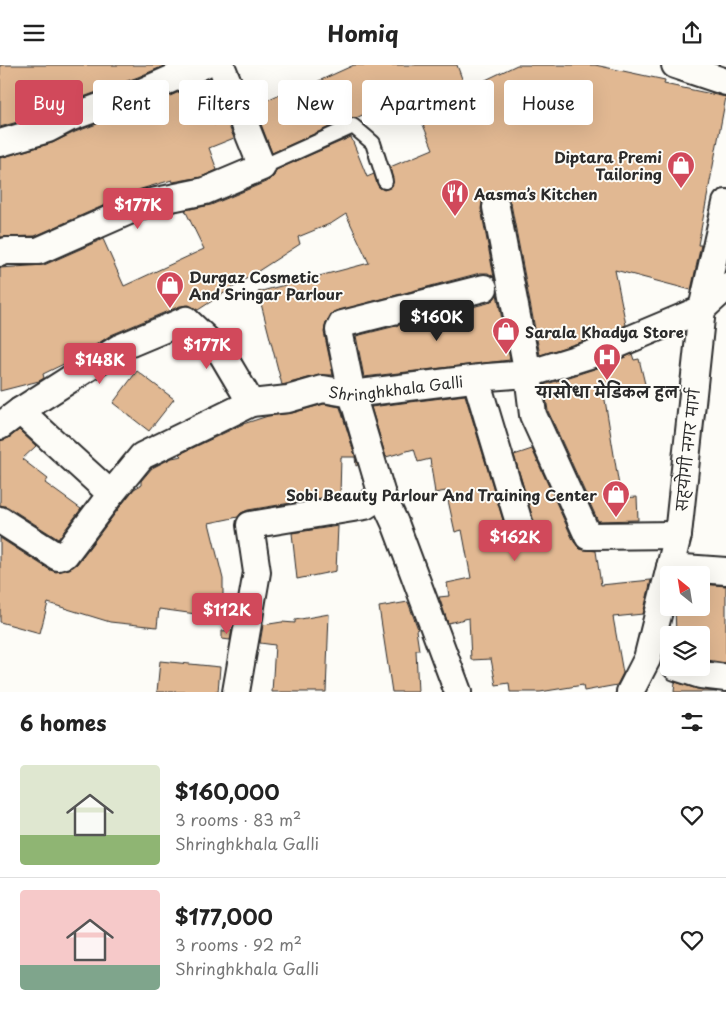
<!DOCTYPE html>
<html lang="en">
<head>
<meta charset="utf-8">
<style>
  :root { --surface:#fff; --page:#f2f2f2; --text:#222; --muted:#767676; --line:#e0e0e0; --accent:#d1495b }
  body { margin:0; font-family:"Playpen Sans","Playpen Sans Deva",sans-serif; background:var(--page); color:var(--text); height:100vh; display:flex; flex-direction:column; font-size:19px; white-space:nowrap }
  * { box-sizing:border-box; margin:0 }
  p { font-size:16px; color:var(--muted) }
  .icon { flex:none; width:28px; height:28px; fill:none; stroke:currentColor; stroke-width:2; stroke-linecap:round; stroke-linejoin:round }
  .map { position:relative; height:627px; overflow:hidden }
  .panel { display:flex; flex-direction:column; background:var(--surface); flex:1 }
  .panel>* { flex:none }
  .banner { position:absolute; left:15px; top:15px; width:696px; height:45px; display:flex; gap:10px }
  .needle { width:32px; rotate:330deg }
  .controls { position:absolute; left:660px; top:501px; display:grid; gap:10px }
  .controls a { display:grid; place-items:center; width:50px; height:50px; border-radius:5px; background:var(--surface); box-shadow:0 5px 20px #0002; font-size:25px }
  .price { position:absolute; translate:-50% -42px; padding:0 11px; border-radius:5px; background:var(--accent); color:#fff; font-size:16px; line-height:32px; filter:drop-shadow(0 1px 2px #0008) }
  .price::after { content:''; position:absolute; left:50%; top:30px; width:15px; height:11px; margin-left:-8px; background:inherit; clip-path:polygon(0 0,100% 0,50% 100%) }
  .price.current { background:#222; color:#fff }
  ul { padding:0; list-style:none }
  li { display:flex; align-items:center; gap:15px; height:125px; padding:0 20px }
  li+li { border-top:1px solid var(--line) }
  li span { display:grid; place-items:center; flex:none; width:140px; height:100px; border-radius:5px; color:#555 }
  li>.icon { margin-inline-start:auto }
  span .icon { width:60px; height:60px; fill:#fffc; stroke-width:1 }
  li b { font-size:21px }
  h2 { display:flex; justify-content:space-between; align-items:center; height:60px; padding:0 20px; font-size:21px }
  .tag { padding:0 18px; border-radius:5px; background:var(--surface); box-shadow:0 5px 20px #0002; font-size:18px; line-height:45px }
  .tag.current { background:var(--accent); color:#fff }
  header { display:flex; justify-content:space-between; align-items:center; height:65px; padding:0 20px; background:var(--surface); font-size:22px; font-weight:700 }
  .map>svg:first-child { display:block }
</style>
</head>
<body>
<header><svg class="icon" aria-label="menu" viewBox="0 0 24 24"><path d="M4 6h16M4 12h16M4 18h16"/></svg>Homiq<svg class="icon" aria-label="share" viewBox="0 0 24 24"><path d="M12 15V3M7 8l5-5 5 5M5 13v7h14v-7"/></svg></header>
<div class="map">
<svg width="726" height="627" viewBox="0 0 726 627">
  <rect width="100%" height="100%" fill="#fdfcf7"/>
  <filter id="ink" filterUnits="userSpaceOnUse"><feTurbulence type="fractalNoise" baseFrequency=".02" numOctaves="2"/><feDisplacementMap in="SourceGraphic" scale="10" xChannelSelector="R" yChannelSelector="G"/><feConvolveMatrix kernelMatrix="1 2 1 2 8 2 1 2 1" color-interpolation-filters="sRGB"/></filter>
  <g filter="url(#ink)">
    <path fill="#e1b892" stroke="#2b2b2b" d="M0 0H166L138 12 64 39 42 50 0 62Z
      M354 0H457L465 22 472 19 473 21 517 0H595L665 15 664 19 726 32 698 180H701L691 225 615 205 626 260 597 272 540 290 511 139 507 132 501 128 494 127 486 131 482 137 481 144 494 212 488 208H480L333 247 326 258 324 267 333 310H319L282 320 258 227 369 198 346 149 332 158 298 172 300 179 198 245 189 240 180 241 111 270 74 294 43 309 44 313 39 316 0 326V203L44 200 103 174 124 221 204 184 185 145 211 140 268 116 274 111 276 105 351 72 367 112 374 109 379 122 384 125 391 122 393 118 390 102 433 84 410 28 356 53H349L272 88 254 41 289 25 290 29Z
      M198 19 214 60 226 54 234 73 209 83 217 105 201 112 173 117 172 115 141 124 35 171 0 172V93L52 78 75 67 149 40Z
      M497 229 510 295 364 312 356 271 488 238 494 234Z
      M632 289 634 295 639 294 645 319 604 329 621 433 637 432 638 455 598 456 548 346 544 320 607 300Z
      M137 306 174 334 149 366 113 338Z
      M465 330 506 465 509 472 516 475H524L531 472 534 465V457L514 390 532 384 574 477 580 484 596 486 601 520 651 515 643 549 613 552 623 608 617 620 584 626 583 620 540 627H510L509 618 496 620 491 594 471 595 469 553 448 558 439 532 449 531 447 518 471 513 462 465 455 467 446 426 435 428 430 394 418 397 414 384 386 392 371 342Z
      M324 339 340 342 358 400 356 401 355 392H341L340 430 248 445 241 448 238 452 209 458 223 514V529L218 552 159 544 157 562 110 557 48 538 40 568 0 557V473L50 505 56 507 69 504 77 499 123 438 134 424 141 420V416L152 403 172 393 182 391 180 389 243 359 268 351 292 348Z
      M19 365 36 381 22 394 48 414 45 418 81 444 58 474 8 442 0 440V376L9 373Z
      M338 461 336 506 297 514 292 468Z
      M701 519 726 521V598L701 594V570H676L675 542H701Z
      M408 537 418 564 416 565 419 585H416L418 627H392L379 542Z
      M329 549 326 627H272L275 580 260 578 263 560 282 557 295 558V555Z
      M232 565 230 575 222 574V566Z
      M160 596 220 602 218 627H157Z
      M675 617 697 624 717 627H674Z"/>
    <g fill="none" stroke-linecap="round" stroke-linejoin="round">
      <g stroke="#2b2b2b" stroke-width="18">
        <path id="lane" d="M262 102 353 61 373 78 385 116"/>
      </g>
      <g stroke="#2b2b2b" stroke-width="30">
        <g id="street">
          <path d="M675 0 726 17"/>
          <path d="M0 78 48 64 69 53 144 26 203 0"/>
          <path d="M496 142 528 309 533 350 588 471 678 470"/>
          <path d="M0 188 6 186H38L147 138 205 126 262 102 221 0"/>
          <path d="M476 314 520 461"/>
          <path d="M20 346 111 429"/>
          <path d="M0 361 20 346 119 283 186 255 222 289 251 338"/>
          <path id="s1" d="M0 455 58 492 65 490 111 429 142 391 251 338 288 334 323 324 352 329 488 312 528 309 602 286 702 244 726 222"/>
          <path d="M670 502 726 506"/>
          <path d="M676 602 701 610 726 613"/>
          <path d="M236 627 257 507 250 460 365 441 382 430"/>
          <path d="M458 627 395 458 382 430 352 329 339 265 342 259 484 223"/>
          <path d="M630 627 647 594 678 470 702 244 726 138"/>
        </g>
      </g>
      <use href="#lane" stroke="#fdfcf7" stroke-width="14"/>
      <use href="#street" stroke="#fdfcf7" stroke-width="26"/>
    </g>
  </g>
  <defs>
    <g id="shop-pin" transform="scale(1.4375)"><path d="M0 17L-7.5 6A9.5 9.5 0 1 1 7.5 6Z" fill="#d1495b" stroke="#fdfcf7"/><path d="M-5-2.5h2.3a2.7 3.5 0 0 1 5.4 0H5L5.5 6h-11ZM-1.5-2.5h3a1.5 2.3 0 0 0-3 0Z" fill="#fff"/></g>
    <g id="restaurant-pin" transform="scale(1.4375)"><path d="M0 17L-7.5 6A9.5 9.5 0 1 1 7.5 6Z" fill="#d1495b" stroke="#fdfcf7"/><path d="M-5-6h1v4h1v-4h1v4h1v-4h1v5L-1.5 .5V6h-2V.5L-5-1ZM5-6V6H3V1.5H1.5Q1.5-4 5-6Z" fill="#fff"/></g>
    <g id="hospital-pin" transform="scale(1.4375)"><path d="M0 17L-7.5 6A9.5 9.5 0 1 1 7.5 6Z" fill="#d1495b" stroke="#fdfcf7"/><path d="M-5-5h3v3.5h4V-5h3V5h-3V1.5h-4V5h-3Z" fill="#fff"/></g>
  </defs>
  <g fill-rule="evenodd">
    <use href="#shop-pin" x="681" y="100"/>
    <use href="#restaurant-pin" x="455" y="128"/>
    <use href="#shop-pin" x="170" y="220"/>
    <use href="#shop-pin" x="506" y="266"/>
    <use href="#hospital-pin" x="607" y="292"/>
    <use href="#shop-pin" x="616" y="429"/>
  </g>
  <g text-anchor="middle" dominant-baseline="central" stroke-width="4" stroke-linejoin="round" paint-order="stroke">
    <g font-size="15" font-weight="bold" fill="#2b2b2b" stroke="#fdfcf7" text-anchor="start">
      <text x="662" y="91" text-anchor="end">Diptara Premi<tspan x="662" dy="17">Tailoring</tspan></text>
      <text x="474" y="128">Aasma’s Kitchen</text>
      <text x="189" y="211">Durgaz Cosmetic<tspan x="189" dy="17">And Sringar Parlour</tspan></text>
      <text x="525" y="266">Sarala Khadya Store</text>
      <text x="607" y="326" text-anchor="middle">यासोधा मेडिकल हल</text>
      <text x="597" y="429" text-anchor="end">Sobi Beauty Parlour And Training Center</text>
    </g>
    <g font-size="15" fill="#2b2b2b" stroke="#fdfcf7">
      <text stroke="none"><textPath href="#s1" startOffset="470">Shringhkhala Galli</textPath></text>
      <text transform="translate(687 385) rotate(-84)">सहयोगी नगर मार्ग</text>
    </g>
  </g>
</svg>
<div class="controls">
<a><svg class="needle" viewBox="-14 -14 28 28"><path d="M0-13l5 13h-10z" fill="#e53935"/><path d="M0 13l5-13h-10z" fill="#767676"/></svg></a>
<a><svg class="icon" aria-label="layers" viewBox="0 0 24 24"><path d="M12 4l9 5-9 5-9-5zM3 14l9 5 9-5"/></svg></a>
</div>
<b class="price" style="left:138px;top:165px">$177K</b>
<b class="price current" style="left:437px;top:277px">$160K</b>
<b class="price" style="left:207px;top:305px">$177K</b>
<b class="price" style="left:100px;top:320px">$148K</b>
<b class="price" style="left:515px;top:497px">$162K</b>
<b class="price" style="left:227px;top:570px">$112K</b>
<div class="banner">
<a class="tag current">Buy</a>
<a class="tag">Rent</a>
<a class="tag">Filters</a>
<a class="tag">New</a>
<a class="tag">Apartment</a>
<a class="tag">House</a>
</div>
</div>
<section class="panel">
<h2>6 homes<svg class="icon" aria-label="filters" viewBox="0 0 24 24"><path d="M4 7h16M4 17h16"/><circle cx="9" cy="7" r="2"/><circle cx="15" cy="17" r="2"/></svg></h2>
<ul>
<li><span style="background:linear-gradient(#dfe7d0 70%,#8fb573 0)"><svg class="icon" aria-label="home" viewBox="0 0 24 24"><path d="M3 11l9-7 9 7M6 9v11h12V9"/></svg></span><div><b>$160,000</b><p>3 rooms · 83 m²</p><p>Shringhkhala Galli</p></div><svg class="icon" aria-label="heart" viewBox="0 0 24 24"><path d="M12 20l-8-8c-3-5 5-10 8-4 3-6 11-1 8 4z"/></svg></li>
<li><span style="background:linear-gradient(#f6c9c9 75%,#7fa58c 0)"><svg class="icon" aria-label="home" viewBox="0 0 24 24"><path d="M3 11l9-7 9 7M6 9v11h12V9"/></svg></span><div><b>$177,000</b><p>3 rooms · 92 m²</p><p>Shringhkhala Galli</p></div><svg class="icon" aria-label="heart" viewBox="0 0 24 24"><path d="M12 20l-8-8c-3-5 5-10 8-4 3-6 11-1 8 4z"/></svg></li>
</ul>
</section>
</body>
</html>
